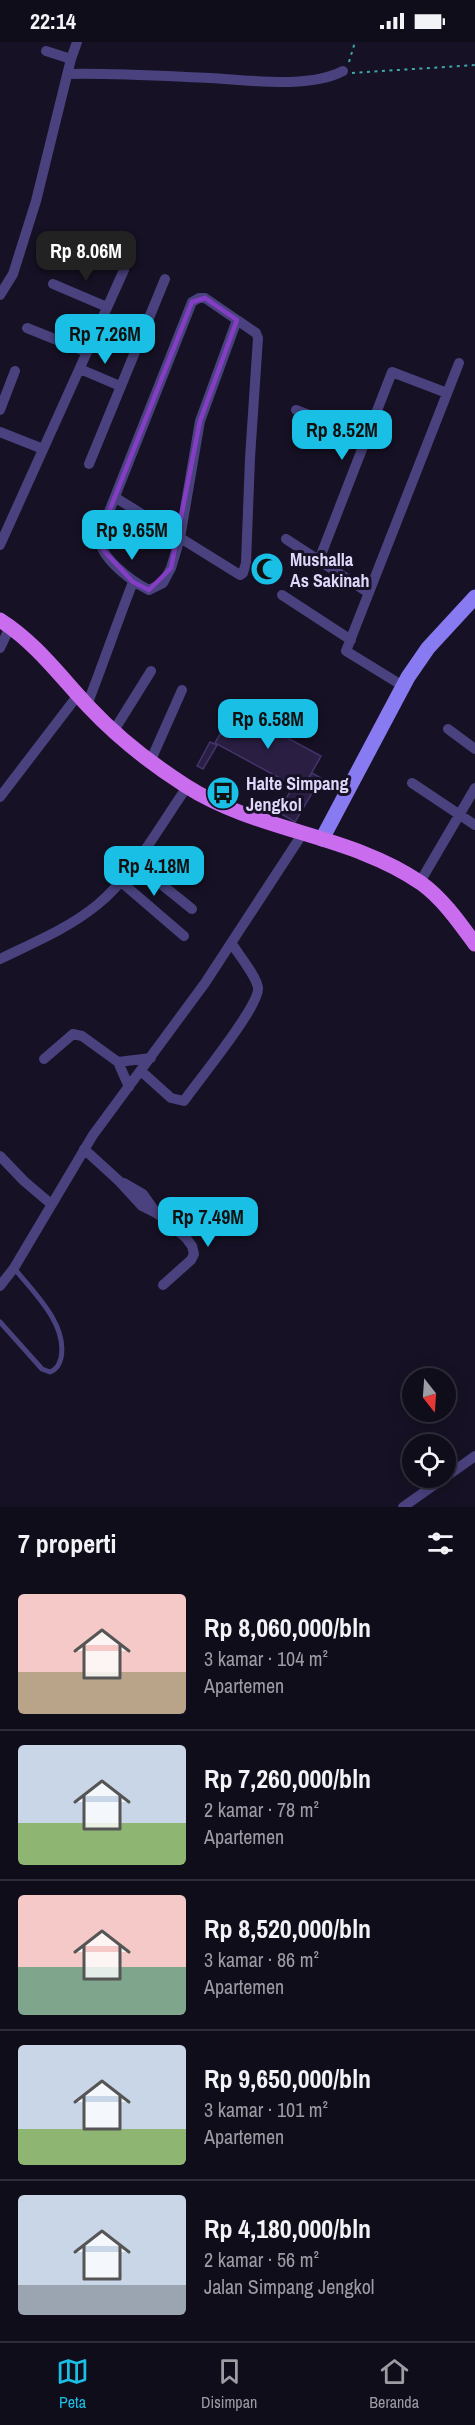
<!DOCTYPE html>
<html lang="id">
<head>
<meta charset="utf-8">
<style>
  :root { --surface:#100d1b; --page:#191624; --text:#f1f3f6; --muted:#9c9ca3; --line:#302d3a; --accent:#1abfe5 }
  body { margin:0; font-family:"Archivo Narrow",sans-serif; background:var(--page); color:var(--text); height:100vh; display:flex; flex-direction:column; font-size:22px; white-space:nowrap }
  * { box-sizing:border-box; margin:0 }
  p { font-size:20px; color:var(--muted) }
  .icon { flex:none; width:33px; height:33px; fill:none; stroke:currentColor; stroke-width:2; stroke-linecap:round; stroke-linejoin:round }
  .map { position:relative; height:1465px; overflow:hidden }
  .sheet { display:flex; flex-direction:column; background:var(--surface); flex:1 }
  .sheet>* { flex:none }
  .needle { width:39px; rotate:163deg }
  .tools { position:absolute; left:402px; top:1326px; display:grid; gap:12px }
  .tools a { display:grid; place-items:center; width:54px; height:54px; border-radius:50%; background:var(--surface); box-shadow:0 3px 15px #0003,0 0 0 2px var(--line); font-size:30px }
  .price { position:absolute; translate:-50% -51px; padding:0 14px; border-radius:12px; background:var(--accent); color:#111; font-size:20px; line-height:39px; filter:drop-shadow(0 2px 3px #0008) }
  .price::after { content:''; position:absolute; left:50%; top:36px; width:18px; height:14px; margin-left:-9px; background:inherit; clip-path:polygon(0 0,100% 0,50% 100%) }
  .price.active { background:#222; color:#fff }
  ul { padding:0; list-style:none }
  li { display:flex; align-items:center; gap:18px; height:150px; padding:0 18px }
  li+li { border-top:2px solid var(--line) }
  li span { display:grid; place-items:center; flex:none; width:168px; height:120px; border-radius:6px; color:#555 }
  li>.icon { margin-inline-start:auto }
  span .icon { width:72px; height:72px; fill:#fffc; stroke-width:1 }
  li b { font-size:26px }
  h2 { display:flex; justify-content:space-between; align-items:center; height:72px; padding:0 18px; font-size:26px }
  .status { display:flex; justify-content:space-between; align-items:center; height:42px; padding:0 30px; background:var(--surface); direction:ltr }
  .status svg { height:16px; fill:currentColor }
  .tab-bar { display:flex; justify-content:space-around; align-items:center; height:84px; border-top:2px solid var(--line); background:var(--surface); font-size:16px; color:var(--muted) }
  .tab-bar a { display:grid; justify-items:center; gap:3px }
  .tab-bar .active { color:var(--accent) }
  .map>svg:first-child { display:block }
</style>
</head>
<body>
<div class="status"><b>22:14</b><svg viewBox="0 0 49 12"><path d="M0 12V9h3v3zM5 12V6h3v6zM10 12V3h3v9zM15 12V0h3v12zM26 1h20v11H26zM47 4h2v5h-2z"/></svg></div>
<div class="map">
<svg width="475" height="1465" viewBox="0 0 475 1465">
  <rect width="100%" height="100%" fill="#161124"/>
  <path fill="#2a1f43" stroke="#44346c" stroke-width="1.5" d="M234 667 321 714 302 748 215 701Z
    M210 700 217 703 203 727 197 724Z
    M312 731 321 736 295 780 278 770 294 743 302 748Z"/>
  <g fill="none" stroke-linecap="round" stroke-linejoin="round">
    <path stroke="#3da7aa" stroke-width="2" stroke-dasharray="3 4.5" stroke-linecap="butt" d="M349 20 355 0
      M352 31 475 23"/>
    <path stroke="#49427e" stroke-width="5" d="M0 1280 42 1327 50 1330C57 1327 59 1323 61 1316 68 1282 33 1250 14 1226"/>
    <path stroke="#49427e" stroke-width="10" d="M46 9 71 17
      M68 32C115 31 163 34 210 36 248 38 309 47 343 29
      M53 242 107 265
      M0 253 13 232 36 159 71 17 77 0
      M199 256H205L237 278 200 379 180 496 171 526 163 541 149 548C131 539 100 516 99 495L192 260Z
      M27 286 87 310
      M80 327 120 344
      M0 368 15 329
      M296 368 367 395
      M0 390 43 407
      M89 422 165 237
      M116 456 240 533 243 531 246 521 250 416 258 296 256 291 237 278
      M286 497 369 551
      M0 503 124 228
      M319 518 392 330 447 351
      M282 553 351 598
      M0 606 10 585
      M403 644 346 609 459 321
      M87 663C103 622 117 581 133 540
      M448 687 475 707
      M113 690 151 629
      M150 720 182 648
      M412 741 475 783
      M0 755 78 653
      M135 821 192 867
      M120 839 184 894
      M420 840 475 746
      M0 917C33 901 69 886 97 863 132 835 161 782 187 745
      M44 1017 73 992 82 994 118 1020 151 1016
      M118 1020 129 1045
      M141 1029 171 1056 184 1059C197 1040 260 964 258 946 257 935 239 913 232 902
      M84 1107 119 1139 142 1164 158 1172 186 1196 192 1204 194 1212 191 1218 163 1243
      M0 1114 24 1139 51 1162
      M124 1141 143 1152 157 1172
      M0 1244 14 1226 93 1093 205 941 303 791
      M403 1465 475 1414"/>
    <path stroke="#887af0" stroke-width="15" d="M322 797 408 635 428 606 475 555"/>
    <path stroke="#c96cee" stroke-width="15" d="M0 578C35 600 60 634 88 664 117 695 150 721 186 744 258 790 350 792 421 841 443 857 459 880 475 902"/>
  </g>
  <path fill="none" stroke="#853dc5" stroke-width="4.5" stroke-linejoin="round" d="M205 256 237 278 200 379 171 526 149 548 133 540 104 509 99 495 192 260Z"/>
  <defs>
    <g id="mosque-disc" transform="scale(1.725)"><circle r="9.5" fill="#1abfe5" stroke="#161124"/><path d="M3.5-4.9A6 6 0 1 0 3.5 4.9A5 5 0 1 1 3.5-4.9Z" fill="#111"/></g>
    <g id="bus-disc" transform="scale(1.725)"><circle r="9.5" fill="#1abfe5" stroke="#161124"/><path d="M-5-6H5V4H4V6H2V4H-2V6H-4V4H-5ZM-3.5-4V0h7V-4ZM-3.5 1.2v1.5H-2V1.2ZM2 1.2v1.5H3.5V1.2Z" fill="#111"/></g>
  </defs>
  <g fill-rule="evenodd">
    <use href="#mosque-disc" x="267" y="527"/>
    <use href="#bus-disc" x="223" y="751"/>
  </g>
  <g text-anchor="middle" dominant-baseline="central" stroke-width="6" stroke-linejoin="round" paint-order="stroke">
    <g font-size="18" font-weight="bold" fill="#dfd8fb" stroke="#161124" text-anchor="start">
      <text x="290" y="517">Mushalla<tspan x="290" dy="21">As Sakinah</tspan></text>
      <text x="246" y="741">Halte Simpang<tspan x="246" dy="21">Jengkol</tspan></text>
    </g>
  </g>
</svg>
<div class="tools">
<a><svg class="needle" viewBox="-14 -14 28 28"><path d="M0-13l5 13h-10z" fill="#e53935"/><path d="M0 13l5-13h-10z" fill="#9c9ca3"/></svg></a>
<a><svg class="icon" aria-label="locate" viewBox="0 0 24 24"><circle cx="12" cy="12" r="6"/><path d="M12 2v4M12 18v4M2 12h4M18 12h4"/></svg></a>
</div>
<b class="price active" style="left:86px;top:240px">Rp 8.06M</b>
<b class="price" style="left:105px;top:323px">Rp 7.26M</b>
<b class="price" style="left:342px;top:419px">Rp 8.52M</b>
<b class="price" style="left:132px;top:519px">Rp 9.65M</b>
<b class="price" style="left:268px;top:708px">Rp 6.58M</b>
<b class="price" style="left:154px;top:855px">Rp 4.18M</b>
<b class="price" style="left:208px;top:1206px">Rp 7.49M</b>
</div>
<section class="sheet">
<h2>7 properti<svg class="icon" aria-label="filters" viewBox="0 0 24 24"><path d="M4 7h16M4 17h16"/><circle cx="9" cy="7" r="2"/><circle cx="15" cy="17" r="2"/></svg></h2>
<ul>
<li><span style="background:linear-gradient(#f6c9c9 65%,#b9a48a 0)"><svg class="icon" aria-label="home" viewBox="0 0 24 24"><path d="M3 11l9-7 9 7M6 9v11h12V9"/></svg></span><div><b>Rp 8,060,000/bln</b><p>3 kamar · 104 m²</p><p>Apartemen</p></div></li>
<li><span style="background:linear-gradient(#c9d6e8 65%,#8fb573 0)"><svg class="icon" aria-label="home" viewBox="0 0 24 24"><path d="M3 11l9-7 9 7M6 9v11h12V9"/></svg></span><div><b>Rp 7,260,000/bln</b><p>2 kamar · 78 m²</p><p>Apartemen</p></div></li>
<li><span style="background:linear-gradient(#f6c9c9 60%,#7fa58c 0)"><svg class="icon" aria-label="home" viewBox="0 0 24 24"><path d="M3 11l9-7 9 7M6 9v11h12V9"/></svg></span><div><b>Rp 8,520,000/bln</b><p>3 kamar · 86 m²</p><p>Apartemen</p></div></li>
<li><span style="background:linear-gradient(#c9d6e8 70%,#8fb573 0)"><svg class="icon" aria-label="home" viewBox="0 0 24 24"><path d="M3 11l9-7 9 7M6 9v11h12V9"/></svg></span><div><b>Rp 9,650,000/bln</b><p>3 kamar · 101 m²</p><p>Apartemen</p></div></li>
<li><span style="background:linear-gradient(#c9d6e8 75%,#9aa5b1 0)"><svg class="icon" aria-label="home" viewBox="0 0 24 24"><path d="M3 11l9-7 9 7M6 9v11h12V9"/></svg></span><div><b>Rp 4,180,000/bln</b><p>2 kamar · 56 m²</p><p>Jalan Simpang Jengkol</p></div></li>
</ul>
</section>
<nav class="tab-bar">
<a class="active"><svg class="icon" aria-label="map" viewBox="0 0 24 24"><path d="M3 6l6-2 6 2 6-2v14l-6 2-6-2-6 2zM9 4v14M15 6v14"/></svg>Peta</a>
<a><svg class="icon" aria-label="saved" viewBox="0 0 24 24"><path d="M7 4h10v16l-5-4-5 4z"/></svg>Disimpan</a>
<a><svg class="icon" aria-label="home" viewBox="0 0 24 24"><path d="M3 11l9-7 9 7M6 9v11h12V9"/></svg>Beranda</a>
</nav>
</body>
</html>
